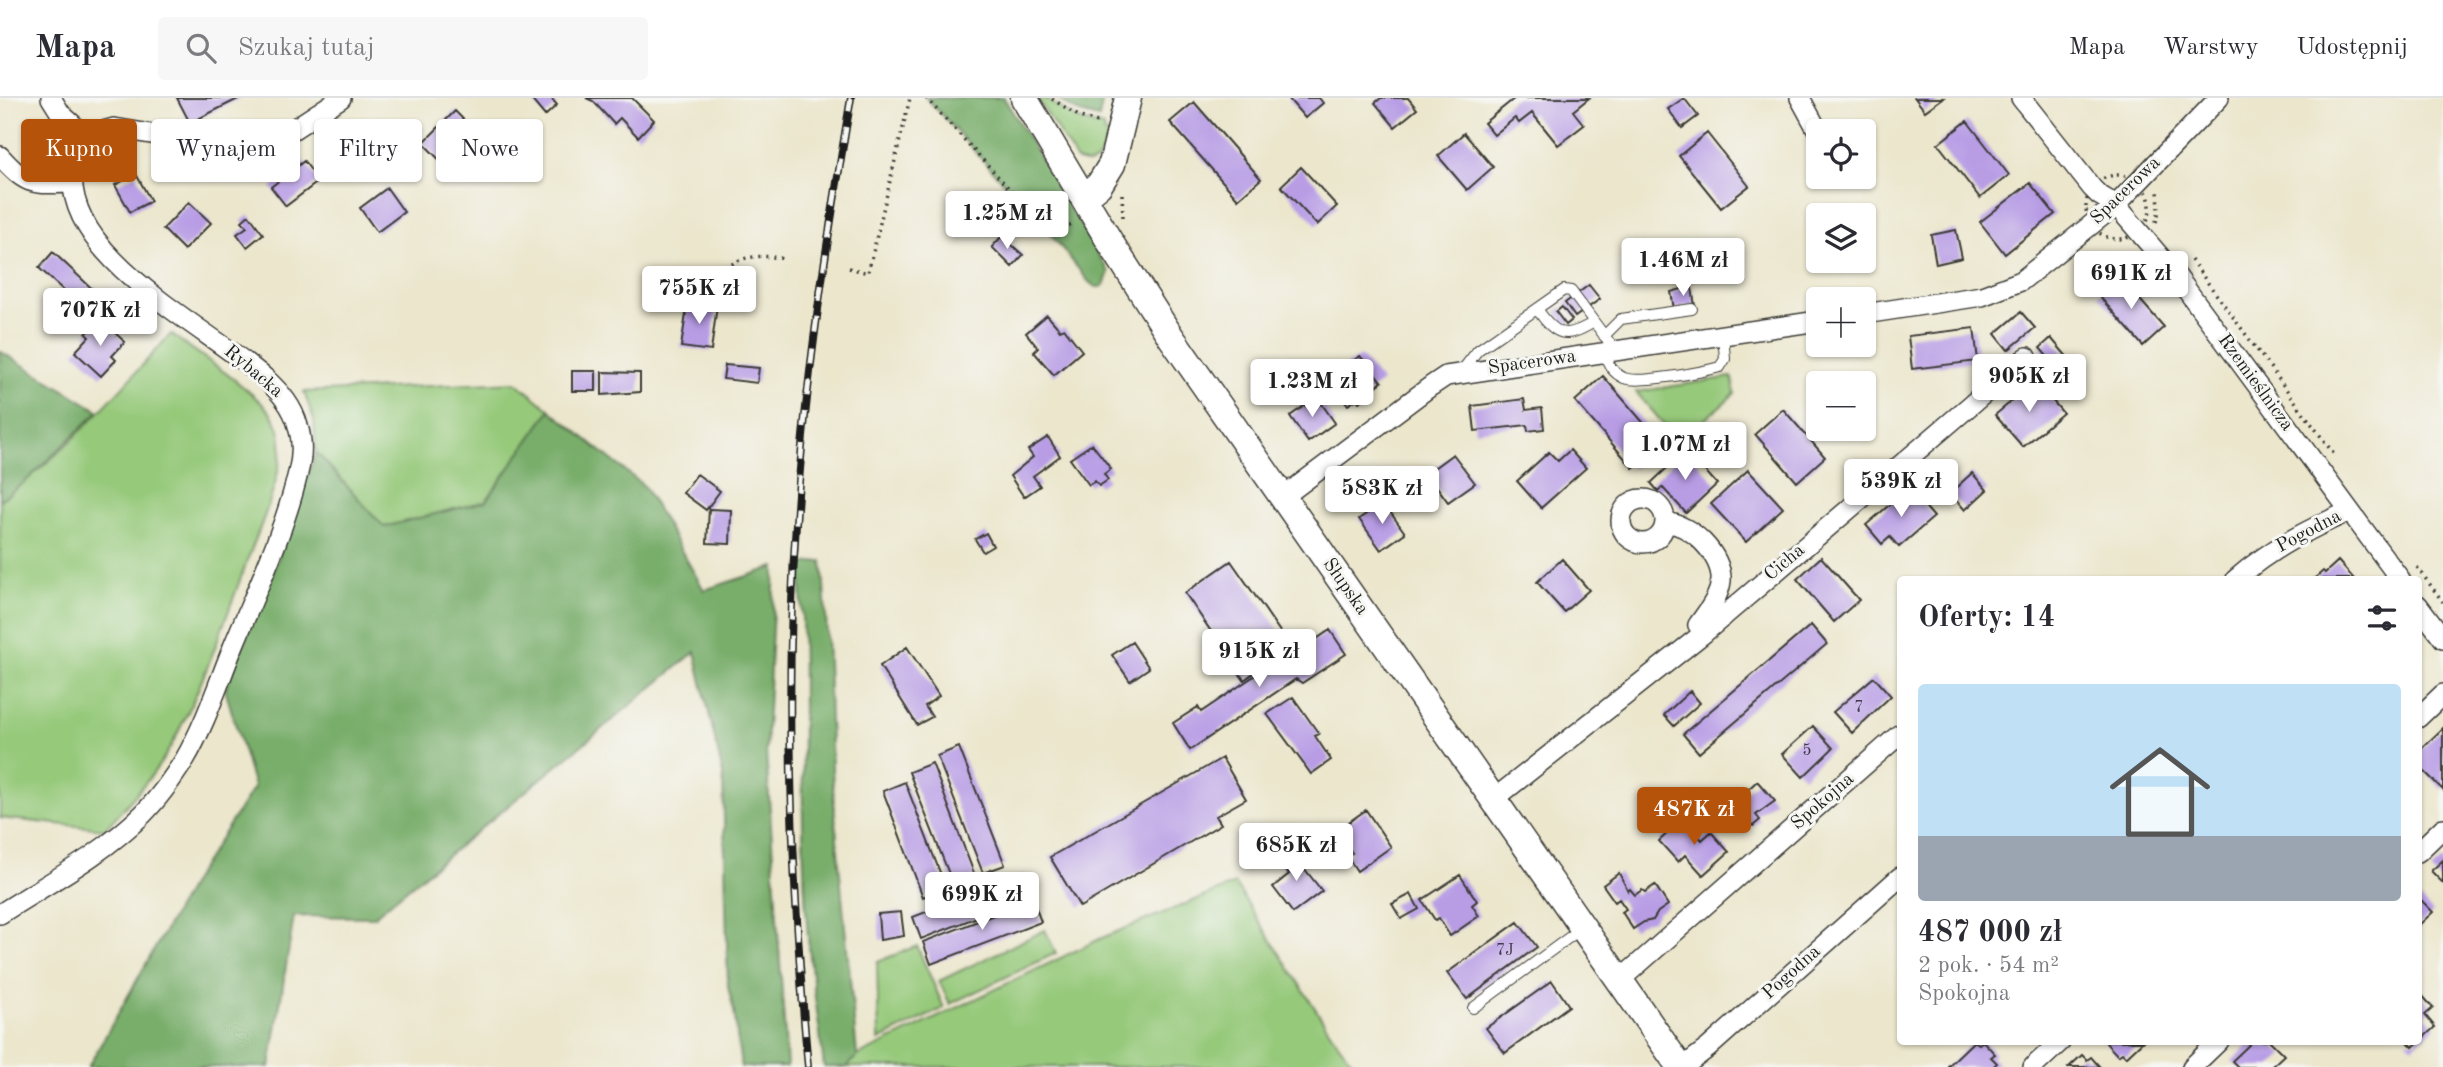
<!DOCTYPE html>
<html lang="pl">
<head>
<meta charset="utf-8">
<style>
  :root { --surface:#fff; --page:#f7f7f7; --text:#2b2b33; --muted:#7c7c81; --line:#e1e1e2; --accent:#b45309 }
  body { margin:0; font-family:"Old Standard TT",serif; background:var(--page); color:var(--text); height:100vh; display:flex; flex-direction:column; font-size:26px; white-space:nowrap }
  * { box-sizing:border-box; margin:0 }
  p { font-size:23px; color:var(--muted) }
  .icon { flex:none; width:38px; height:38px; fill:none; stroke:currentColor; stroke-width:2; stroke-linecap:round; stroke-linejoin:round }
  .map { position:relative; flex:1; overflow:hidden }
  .panel { position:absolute; left:1897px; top:478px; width:525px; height:469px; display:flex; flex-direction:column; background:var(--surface); border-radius:7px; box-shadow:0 2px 5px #0004 }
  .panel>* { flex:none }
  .top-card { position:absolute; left:21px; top:21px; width:665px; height:63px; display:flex; gap:14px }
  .controls { position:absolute; left:1806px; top:21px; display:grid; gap:14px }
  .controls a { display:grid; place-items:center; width:70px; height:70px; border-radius:7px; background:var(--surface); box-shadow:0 2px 5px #0004; font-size:35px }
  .price { position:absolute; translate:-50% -60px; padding:0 16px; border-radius:7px; background:#fff; color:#222; font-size:23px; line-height:46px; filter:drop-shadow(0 2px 4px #0008) }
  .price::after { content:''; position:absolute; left:50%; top:42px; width:21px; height:16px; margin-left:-10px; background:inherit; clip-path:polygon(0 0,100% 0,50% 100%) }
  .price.active { background:var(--accent); color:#fff }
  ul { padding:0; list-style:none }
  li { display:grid; align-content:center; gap:14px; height:371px; padding:0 21px }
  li+li { border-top:2px solid var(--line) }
  li span { display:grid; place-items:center; height:217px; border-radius:7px; color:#555 }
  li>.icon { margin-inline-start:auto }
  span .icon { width:126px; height:126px; fill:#fffc; stroke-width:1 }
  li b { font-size:30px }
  h2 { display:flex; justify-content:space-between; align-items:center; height:84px; padding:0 21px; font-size:30px }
  .pill { padding:0 24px; border-radius:7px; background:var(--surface); box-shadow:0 2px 5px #0004; font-size:24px; line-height:63px }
  .pill.active { background:var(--accent); color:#fff }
  header { display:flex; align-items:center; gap:42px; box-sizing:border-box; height:98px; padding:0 35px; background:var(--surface); border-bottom:2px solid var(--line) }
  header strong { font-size:33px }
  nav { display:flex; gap:38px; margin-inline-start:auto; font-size:24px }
  .search { width:490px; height:63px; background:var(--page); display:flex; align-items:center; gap:18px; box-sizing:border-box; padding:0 24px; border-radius:7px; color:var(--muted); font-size:26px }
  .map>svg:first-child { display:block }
</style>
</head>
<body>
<header>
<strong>Mapa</strong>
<div class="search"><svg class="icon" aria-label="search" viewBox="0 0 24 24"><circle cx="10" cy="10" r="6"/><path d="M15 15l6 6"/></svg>Szukaj tutaj</div>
<nav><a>Mapa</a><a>Warstwy</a><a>Udostępnij</a></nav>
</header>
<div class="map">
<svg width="2443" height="969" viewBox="0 0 2443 969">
  <rect width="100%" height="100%" fill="#f6f6f2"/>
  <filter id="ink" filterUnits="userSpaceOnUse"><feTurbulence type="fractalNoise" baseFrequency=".0143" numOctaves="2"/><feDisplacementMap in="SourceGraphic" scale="14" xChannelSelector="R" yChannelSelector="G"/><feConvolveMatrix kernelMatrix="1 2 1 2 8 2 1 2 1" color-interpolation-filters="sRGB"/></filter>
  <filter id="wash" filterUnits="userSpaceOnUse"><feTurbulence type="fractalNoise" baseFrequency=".00686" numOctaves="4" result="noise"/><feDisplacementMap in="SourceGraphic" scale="28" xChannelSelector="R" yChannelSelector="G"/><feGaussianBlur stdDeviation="1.57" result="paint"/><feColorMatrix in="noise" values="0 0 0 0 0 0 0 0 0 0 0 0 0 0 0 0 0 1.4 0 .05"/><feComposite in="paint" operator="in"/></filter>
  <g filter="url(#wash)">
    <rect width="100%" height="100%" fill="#ebe6cc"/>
    <path fill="#96c97a" stroke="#59724b" stroke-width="2" d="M1037 0H1044L1079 22 1104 29 1105 35 1110 37 1098 62 1089 66 1077 63Z
      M171 236C195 254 266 299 276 324 280 333 282 345 281 355 278 389 258 434 246 466 223 527 202 591 171 648 154 679 128 705 105 731L0 720V402C65 357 117 294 171 236Z
      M1732 279 1735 295 1679 344 1636 294Z
      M516 284 550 312 486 403 384 429 316 354 314 322 304 294Z
      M1235 786 1331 935 1356 969H847L857 958 1104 839Z
      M1045 832 1056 855 950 906 939 883Z
      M917 848 944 910 879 942 877 864Z"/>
    <path fill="#78ad6a" stroke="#4a6443" stroke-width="2" d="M926 0H1004L1109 174 1104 187C1098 191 1095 189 1089 184L1049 134Z
      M1056 0H1103L1099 20 1080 15Z
      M0 253 99 313 25 384 0 402Z
      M550 312 644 388 704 492 775 469 766 653 787 969H741L734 913 728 889 723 677 695 554 373 819 294 818 270 969H88L195 779 254 689 225 591 274 472 316 354 384 429 486 403Z
      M822 463C830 542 828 623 834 702 840 788 850 873 857 958L847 969H824C819 922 810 874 807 827 798 707 807 586 800 466Z"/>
    <g id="blocks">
      <path fill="#b89de5" d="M177 0H240L190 25Z
        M530 0H551L557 7 545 18Z
        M586 0H632L654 22 638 39 620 20 614 26 593 3Z
        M1288 0H1319L1323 5 1305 20Z
        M1381 0H1408L1417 11 1395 29 1375 5Z
        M1515 0H1589L1573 13 1584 27 1558 47 1532 15 1519 25 1515 20 1494 37 1484 25Z
        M1684 0 1698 18 1682 30 1668 11Z
        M1915 0H1943L1925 13Z
        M1194 4 1261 81 1238 101 1170 24Z
        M455 13 492 51 460 83 423 45Z
        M1967 23 2009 77 1980 100 1938 46Z
        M1464 35 1493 69 1467 92 1438 58Z
        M1707 35 1749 88 1721 110 1679 58Z
        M304 63 319 83 286 108 271 89Z
        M1301 69 1337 108 1317 127 1281 88Z
        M136 76 151 103 130 114 115 87Z
        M2030 85 2055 116 2005 156 1980 124Z
        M387 90 404 114 377 134 360 110Z
        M189 104 211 125 184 152 163 131Z
        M249 117 263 136 247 149 237 136 247 129 242 123Z
        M1956 132 1962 160 1936 166 1931 137Z
        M1002 138 1023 157 1012 169 992 149Z
        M53 154 101 199 87 214 39 170Z
        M2119 178 2164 229 2143 248 2098 197Z
        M1589 187 1600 201 1575 219 1565 205Z
        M1685 190V191L1692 190 1695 208 1688 209 1687 207 1674 211 1671 194Z
        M688 203 717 207 711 253 681 249Z
        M1562 209 1572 222 1566 227 1556 214Z
        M2021 214 2035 230 2008 252 1995 236Z
        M1047 217 1060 232 1064 230 1082 253 1054 277 1034 254 1038 250 1026 235Z
        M100 221 125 244 112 258 116 262 101 278 75 254 89 239 86 236Z
        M1974 230 1978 263 1912 271 1908 238Z
        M2051 240 2069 261 2058 271 2040 250Z
        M1360 258 1382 284 1364 297 1366 300 1359 304 1357 301 1348 307 1338 293 1351 284 1342 271Z
        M725 267 759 270 757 285 723 281Z
        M572 273H596V293H572Z
        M602 274 640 275V294L602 297Z
        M1603 278 1661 345 1633 370 1575 303Z
        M2036 283 2063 315 2023 349 1995 317Z
        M1317 299 1335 325 1308 344 1290 318Z
        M1524 301 1526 312 1542 310 1544 331 1528 333 1527 327 1475 333 1472 308Z
        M1783 311 1825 359 1797 384 1755 336Z
        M1048 339 1060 358 1033 378 1040 388 1024 399 1010 378 1033 359 1028 352Z
        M1092 346 1111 371 1104 376 1108 382 1099 388 1095 383 1089 387 1070 361Z
        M1570 352 1586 370 1541 410 1517 383 1549 354 1558 363Z
        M1686 352 1717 386 1686 415 1662 389 1658 393 1651 385Z
        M1453 356 1475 385 1448 404 1427 375Z
        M1748 372 1783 410 1746 444 1711 406Z
        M1972 375 1987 392 1965 412 1950 395Z
        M697 376 720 393 706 412 683 395Z
        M1909 390 1934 419 1899 449 1890 439 1882 446 1866 427Z
        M1383 404 1405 435 1381 452 1359 421Z
        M709 411 731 412 730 446 707 445Z
        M986 435 993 448 983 454 975 441Z
        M1821 459 1859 502 1834 524 1797 481Z
        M1562 461 1589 492 1564 514 1537 484Z
        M1231 463 1290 548 1244 582 1185 495Z
        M2338 463 2354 481H2314L2323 473 2325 475Z
        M1811 527 1827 546 1699 655 1683 636Z
        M1330 532 1346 556 1302 585 1296 581 1190 652 1173 625 1198 609 1201 614 1285 557 1287 561Z
        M1132 544 1149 570 1130 583 1112 557Z
        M907 549 939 598 925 608 932 619 917 627 880 568Z
        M1874 579 1891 598 1852 635 1833 614Z
        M1690 593 1700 605 1674 628 1664 617Z
        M1293 599 1319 636 1315 638 1331 662 1311 676 1267 616Z
        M1813 628 1833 650 1803 679 1782 656Z
        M2443 630V692L2418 667V654Z
        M959 649 1005 767 983 775 937 658Z
        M1222 660 1246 701 1216 718 1221 726 1080 809 1050 759Z
        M932 665 975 778 953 786 909 674Z
        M1757 683 1775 703 1756 717 1760 722 1753 728 1750 725 1743 731 1728 714 1741 702 1739 700Z
        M905 684 946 790 923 799 883 693Z
        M1366 712 1391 749 1357 773 1347 758 1352 755 1346 746 1336 753 1326 740Z
        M1683 721 1702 742 1711 734 1729 754 1703 777 1685 757 1678 764 1659 743Z
        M1289 751 1322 793 1293 815 1273 789 1289 776 1277 761Z
        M2443 762V785L2431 773Z
        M1619 775 1628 793 1630 791 1635 797 1642 792 1645 794 1655 787 1668 807 1658 814 1653 822 1644 824 1633 831 1622 814 1626 811 1619 801 1615 804 1603 787Z
        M1023 776 1031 798 921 841 913 819Z
        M1460 777 1477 803 1472 807 1479 818 1450 838 1439 820 1435 822 1422 802Z
        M1411 796 1419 811 1401 821 1392 806Z
        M2418 799 2433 814 2418 828Z
        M1033 802 1041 824 931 866 923 844Z
        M901 814 904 838 880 842 878 816Z
        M1518 824 1537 849 1467 901 1447 875Z
        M1552 883 1569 908 1505 955 1486 930Z
        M2421 896 2433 910 2425 917 2435 929 2413 949 2407 943H2418V898Z
        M1974 943 1979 946 1983 943 1995 956 1991 959 1997 965 1993 969H1949L1948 968Z
        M2108 943H2143L2126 959 2122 955 2118 958 2106 945Z
        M2253 943H2270L2284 957 2271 969H2238L2232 963Z
        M2082 957 2087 962 2091 959 2100 969H2069Z"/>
    </g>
  </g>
  <g filter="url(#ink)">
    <use href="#blocks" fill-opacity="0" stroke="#3b3a36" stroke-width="2"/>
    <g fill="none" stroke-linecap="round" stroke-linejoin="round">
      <g stroke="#3b3a36" stroke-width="12">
        <path id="lane" d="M1537 211C1556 238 1565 242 1594 224
          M1604 238 1621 221 1692 211
          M1605 254C1607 266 1613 275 1624 280 1639 286 1702 274 1720 269L1725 261 1723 237
          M1460 275 1478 252 1564 192 1571 193 1615 252
          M1473 910 1582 830"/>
      </g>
      <g stroke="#3b3a36" stroke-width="22">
        <path id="street" d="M51 0 61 16 88 40
          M1800 0 1818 33
          M2021 0 2092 90 2099 97 2116 107 2175 176 2400 481
          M0 58C28 89 32 86 72 85
          M1864 216 1982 198 2021 183 2116 107 2219 0
          M1283 399 1431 288 1446 278 1818 223
          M1621 423a22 22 0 1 1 44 0a22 22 0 1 1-44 0Z
          M1665 425C1690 424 1723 458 1721 483 1719 500 1707 514 1698 527L1704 535
          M2236 481C2270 451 2309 431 2350 413
          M2418 507 2443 540
          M2418 620 2443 596
          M1494 701 1704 535 2027 259
          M2418 754 2443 730
          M0 816C48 785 102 757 143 716 159 700 173 680 185 661 205 627 218 586 233 549 256 493 284 435 298 375 302 360 303 344 298 328 293 309 281 295 266 281 210 230 62 160 73 71 76 47 91 35 114 30L236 50 257 47 286 36 341 0
          M1620 882 1900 636
          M1683 969 1708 950 1900 779
          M2033 969 2061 943
          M2192 969 2219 943"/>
      </g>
      <g stroke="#3b3a36" stroke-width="29">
        <path id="secondary" d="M1024 0 1110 144 1171 239 1680 969
          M1084 99 1099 87 1112 66 1128 0"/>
      </g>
      <path stroke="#3b3a36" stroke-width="3.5" stroke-dasharray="2 5" stroke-linecap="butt" d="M926 0 1049 134 1073 126
        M1052 1 1080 19 1101 25
        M2086 109a32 32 0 1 1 64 0a32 32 0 1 1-64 0Z
        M1122 96 1123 119
        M2156 124 2159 113 2158 91
        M2191 162 2336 359
        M849 170 868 175 910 0
        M720 198C721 193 720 187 722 181 728 156 765 156 784 161
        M2417 469 2443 504"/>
      <use href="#lane" stroke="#fff" stroke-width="10"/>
      <use href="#street" stroke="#fff" stroke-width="19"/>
      <use href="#secondary" stroke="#fff" stroke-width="26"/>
      <g stroke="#1c1c1c" stroke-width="8">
        <path id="rail" d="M808 969C792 788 784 607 796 425 805 282 827 141 851 0"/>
      </g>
      <use href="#rail" stroke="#f6f6f2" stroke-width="5" stroke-dasharray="16" stroke-linecap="butt"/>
    </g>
  </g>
  <g text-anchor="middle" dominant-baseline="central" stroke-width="6" stroke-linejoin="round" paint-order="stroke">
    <g font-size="16" fill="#433c4e">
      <text x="1859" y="610">7</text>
      <text x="1807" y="653">5</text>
      <text x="1505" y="853">7J</text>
    </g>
    <g font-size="19" fill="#1c1c1c" stroke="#f6f6f2">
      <text transform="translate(2126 93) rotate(-44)">Spacerowa</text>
      <text transform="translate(1532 265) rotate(-8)">Spacerowa</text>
      <text transform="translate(253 274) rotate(40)">Rybacka</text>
      <text transform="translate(2255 285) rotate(54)">Rzemieślnicza</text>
      <text transform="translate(2309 434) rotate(-28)">Pogodna</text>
      <text transform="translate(1785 465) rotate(-40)">Cicha</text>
      <text transform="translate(1345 489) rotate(55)">Słupska</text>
      <text transform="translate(1823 704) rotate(-41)">Spokojna</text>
      <text transform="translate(1792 875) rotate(-42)">Pogodna</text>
    </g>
  </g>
</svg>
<div class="controls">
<a><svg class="icon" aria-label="locate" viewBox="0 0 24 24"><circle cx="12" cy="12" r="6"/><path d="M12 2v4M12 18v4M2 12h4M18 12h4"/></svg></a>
<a><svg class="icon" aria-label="layers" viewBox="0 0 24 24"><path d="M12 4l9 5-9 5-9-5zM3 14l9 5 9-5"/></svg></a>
<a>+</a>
<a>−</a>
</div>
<b class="price" style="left:1007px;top:153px">1.25M zł</b>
<b class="price" style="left:1683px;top:200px">1.46M zł</b>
<b class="price" style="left:2131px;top:213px">691K zł</b>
<b class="price" style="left:699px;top:228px">755K zł</b>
<b class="price" style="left:100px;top:250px">707K zł</b>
<b class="price" style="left:2029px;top:316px">905K zł</b>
<b class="price" style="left:1312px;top:321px">1.23M zł</b>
<b class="price" style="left:1685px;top:384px">1.07M zł</b>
<b class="price" style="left:1901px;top:421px">539K zł</b>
<b class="price" style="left:1382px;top:428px">583K zł</b>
<b class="price" style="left:1259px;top:591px">915K zł</b>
<b class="price active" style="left:1694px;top:749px">487K zł</b>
<b class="price" style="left:1296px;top:785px">685K zł</b>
<b class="price" style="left:982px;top:834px">699K zł</b>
<div class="top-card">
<a class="pill active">Kupno</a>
<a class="pill">Wynajem</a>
<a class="pill">Filtry</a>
<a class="pill">Nowe</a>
</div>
<section class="panel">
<h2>Oferty: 14<svg class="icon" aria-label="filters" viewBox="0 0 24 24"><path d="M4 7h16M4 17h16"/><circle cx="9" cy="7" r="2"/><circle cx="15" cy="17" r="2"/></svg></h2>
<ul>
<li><span style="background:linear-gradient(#bfe0f5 70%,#9aa5b1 0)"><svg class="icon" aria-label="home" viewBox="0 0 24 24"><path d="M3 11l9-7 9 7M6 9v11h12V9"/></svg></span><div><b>487 000 zł</b><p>2 pok. · 54 m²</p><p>Spokojna</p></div></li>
</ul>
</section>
</div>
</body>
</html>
